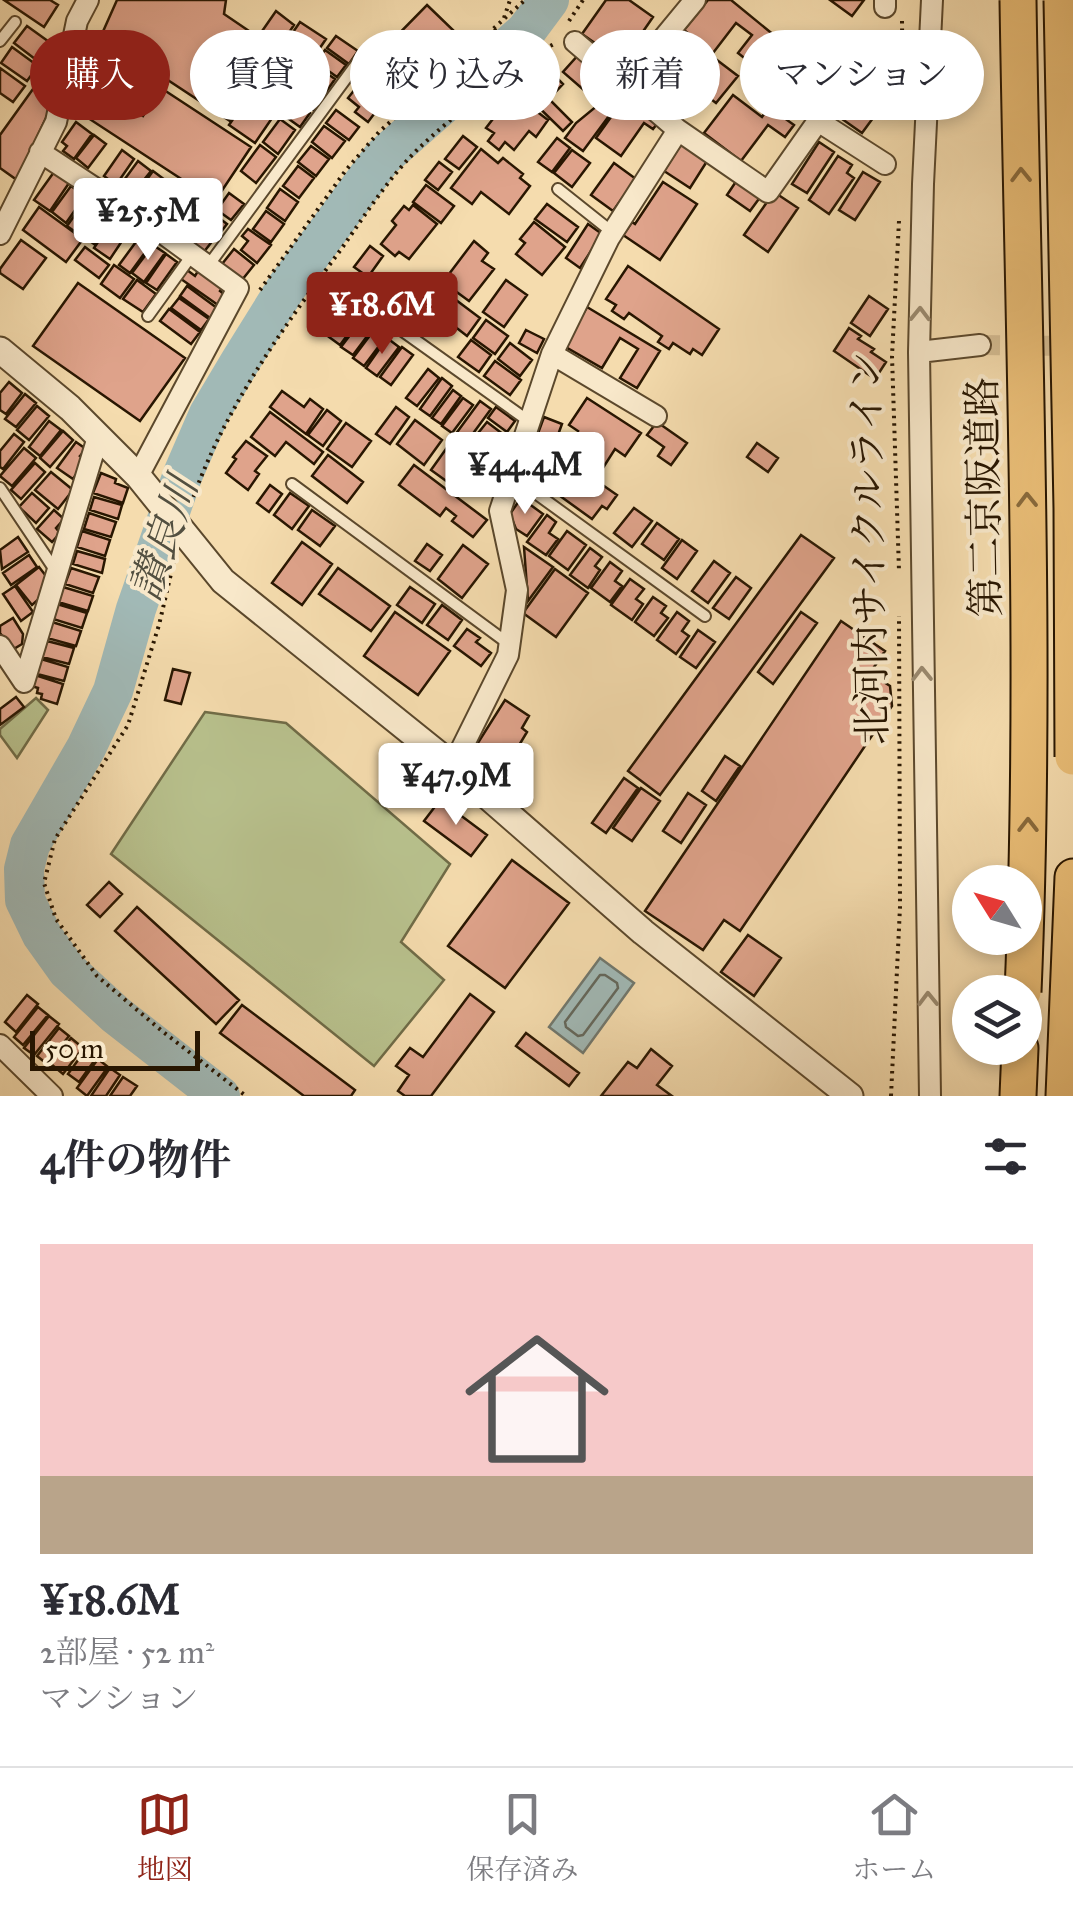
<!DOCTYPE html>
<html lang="ja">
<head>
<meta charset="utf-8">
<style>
  :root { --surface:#fff; --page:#f7f7f7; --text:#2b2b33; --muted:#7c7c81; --line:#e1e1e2; --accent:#8f2418 }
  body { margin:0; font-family:"IM FELL Great Primer","Noto Serif JP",serif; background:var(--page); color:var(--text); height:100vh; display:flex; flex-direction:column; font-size:38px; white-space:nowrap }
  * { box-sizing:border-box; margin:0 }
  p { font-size:32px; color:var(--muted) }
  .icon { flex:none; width:55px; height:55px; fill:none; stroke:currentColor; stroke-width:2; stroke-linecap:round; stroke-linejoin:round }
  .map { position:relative; height:1096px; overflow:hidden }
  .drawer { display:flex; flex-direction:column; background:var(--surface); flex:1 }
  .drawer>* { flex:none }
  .top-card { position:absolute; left:30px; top:30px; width:1015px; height:90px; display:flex; gap:20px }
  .needle { width:65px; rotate:307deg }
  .controls { position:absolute; left:952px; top:865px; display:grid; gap:20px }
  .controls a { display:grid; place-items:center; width:90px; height:90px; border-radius:50%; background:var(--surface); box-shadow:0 5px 15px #0003; font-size:50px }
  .scale { position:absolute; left:30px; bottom:25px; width:170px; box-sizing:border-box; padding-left:10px; border:5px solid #281601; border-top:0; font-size:28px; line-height:35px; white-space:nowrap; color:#281601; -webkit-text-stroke:8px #f8e8ca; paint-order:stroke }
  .price { position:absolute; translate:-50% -85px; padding:0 22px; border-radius:10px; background:#fff; color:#222; font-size:32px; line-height:65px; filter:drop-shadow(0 2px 5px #0008) }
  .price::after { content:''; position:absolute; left:50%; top:60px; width:30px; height:22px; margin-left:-15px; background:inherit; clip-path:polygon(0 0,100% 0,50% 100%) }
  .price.on { background:var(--accent); color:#fff }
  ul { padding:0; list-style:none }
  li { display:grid; align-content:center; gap:20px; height:530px; padding:0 40px }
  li+li { border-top:2px solid var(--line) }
  li span { display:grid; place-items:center; height:310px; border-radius:0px; color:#555 }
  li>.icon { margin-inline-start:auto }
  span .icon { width:180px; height:180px; fill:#fffc; stroke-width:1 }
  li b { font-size:42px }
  h2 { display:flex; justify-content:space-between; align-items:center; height:120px; padding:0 40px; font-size:42px }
  .chip { padding:0 35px; border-radius:45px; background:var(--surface); box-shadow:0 5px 15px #0003; font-size:35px; line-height:90px }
  .chip.on { background:var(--accent); color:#fff }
  .tab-bar { display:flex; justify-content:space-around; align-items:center; height:140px; border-top:2px solid var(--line); background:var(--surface); font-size:28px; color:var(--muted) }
  .tab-bar a { display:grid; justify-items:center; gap:5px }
  .tab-bar .on { color:var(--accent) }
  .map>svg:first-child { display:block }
</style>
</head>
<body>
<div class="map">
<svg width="1073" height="1096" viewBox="0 0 1073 1096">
  <rect width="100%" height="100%" fill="#f5dcae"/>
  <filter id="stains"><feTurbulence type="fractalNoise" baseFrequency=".002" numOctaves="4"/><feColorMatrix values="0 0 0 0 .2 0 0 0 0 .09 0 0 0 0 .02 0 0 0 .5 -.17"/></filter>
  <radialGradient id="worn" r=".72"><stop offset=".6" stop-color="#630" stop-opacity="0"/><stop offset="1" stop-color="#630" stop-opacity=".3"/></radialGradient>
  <path fill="#b8c18d" stroke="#706c47" stroke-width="2.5" d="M36 698 48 710 17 758 0 735V729Z
    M205 712 286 723 450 864 401 942 444 980 374 1066 111 854Z"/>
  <path fill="#a1b9b6" stroke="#71786e" stroke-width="2.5" d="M600 958 634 983 583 1053 549 1027Z"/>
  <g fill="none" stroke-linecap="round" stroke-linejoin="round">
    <path stroke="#64685c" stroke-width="2.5" d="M600 975H605L617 983 618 988 583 1035 578 1036 566 1027 565 1022Z"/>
    <path stroke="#a1b9b6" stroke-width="40" d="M220 1096 116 1015 67 970 42 935 25 900 24 869 30 845 86 748 113 691 136 609 183 474 209 414 240 362 286 288 382 158 526 31 549 0"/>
  </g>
  <path fill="#dfa38b" stroke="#281601" stroke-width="2.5" d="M4 0H50L58 5 44 27Z
    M117 0H226L224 14 258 37 276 11 294 25 230 121 101 36Z
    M606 0H629L653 17 622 62 582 34Z
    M708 0H731L775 36 752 64 738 53 752 35 736 23 713 53 684 30Z
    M830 0H864L852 16Z
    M427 5 454 31 404 83 377 56Z
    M300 22 326 39 255 143 229 125Z
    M27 26 52 44 39 62 14 43Z
    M680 32 738 76 716 103 703 93 711 81 696 69 669 104 642 83Z
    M788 35 837 73 818 97 769 59Z
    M336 36 358 51 349 64 327 48Z
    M874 45 884 52 879 60 887 65 872 87 853 73Z
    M12 47 38 66 27 81 1 63Z
    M325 50 346 65 337 77 316 62Z
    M580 53 610 79 593 98 563 72Z
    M373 64 403 86 395 97 365 75Z
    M316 66 335 79 324 95 305 81Z
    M0 68 25 86 13 102 0 93Z
    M550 71 563 84 549 99 572 122 563 131 526 95Z
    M363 77 391 98 384 107 356 86Z
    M303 84 322 97 313 110 294 96Z
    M161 88 251 147 215 201 88 118 97 104 106 110 114 97 143 116Z
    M356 88 380 106 368 122 355 112 359 107 348 98Z
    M33 89 53 103 17 180 0 168V135Z
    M615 91 623 97 583 151 565 138 576 123Z
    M867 91 884 103 862 133 835 114 851 92 861 99Z
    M733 95 762 117 769 107 794 125 785 137 768 125 741 161 704 133Z
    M626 96 660 120 653 129 644 123 621 156 596 138Z
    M519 98 548 120 536 137 529 131 514 150 505 142 499 150 488 141 494 133 486 128 499 111 505 116Z
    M293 100 310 113 300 127 282 114Z
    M336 110 359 127 349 140 326 123Z
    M280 119 295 130 278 154 263 142Z
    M76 122 92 134 74 159 63 151 67 146 62 142Z
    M324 126 345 141 332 158 312 142Z
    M94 135 106 144 88 168 76 158Z
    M463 136 477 147 459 169 445 159Z
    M557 138 570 148 552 172 538 162Z
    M683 141 709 158 690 188 664 171Z
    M819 142 834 152 807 193 792 184Z
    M260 145 276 157 256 183 241 171Z
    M311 146 329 159 316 176 298 162Z
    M481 149 498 163 503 158 523 174 520 178 530 186 509 214 481 192 472 204 451 188Z
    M122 150 134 159 116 185 104 176Z
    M572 150 590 163 572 187 554 173Z
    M838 156 852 165 847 173 854 178 829 214 809 200Z
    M138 161 151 171 131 196 119 187Z
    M439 162 452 172 438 190 425 180Z
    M614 163 636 179 613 211 591 195Z
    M298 166 314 178 299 198 283 186Z
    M153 171 165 180 146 208 133 199Z
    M54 172 69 183 50 211 34 200Z
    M863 172 880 182 855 220 839 210Z
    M737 180 761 196 750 211 727 195Z
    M168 181 177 188 157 217 147 209Z
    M663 182 697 204 660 260 623 235 632 222 635 224Z
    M426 185 454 206 441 223 413 202Z
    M71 186 85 196 66 223 52 212Z
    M280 189 298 202 285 221 267 208Z
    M179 190 189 197 169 225 159 218Z
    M774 192 798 208 768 252 744 235Z
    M229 193 244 204 231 220 217 210Z
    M87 198 101 208 81 236 67 226Z
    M192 199 204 207 183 235 171 226Z
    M547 204 578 227 567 242 535 219Z
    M413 205 437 224 409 259 399 252 395 256 381 244 396 225 392 221 404 206 409 210Z
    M39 207 83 239 66 262 23 230Z
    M103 209 113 217 94 244 83 236Z
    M207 209 227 224 217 237 197 222Z
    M266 211 284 224 271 242 253 229Z
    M112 221 128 232 110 259 94 248Z
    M534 222 565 247 542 275 516 254 525 243 520 239Z
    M194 224 214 239 203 253 183 239Z
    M588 224 602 234 580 268 566 258Z
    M248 229 271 245 257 263 241 250 248 241 242 236Z
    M141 235 152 243 130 273 119 265Z
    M21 240 46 258 23 289 0 273V269Z
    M474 241 488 253 482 261 494 269 469 301 443 282Z
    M153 245 165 253 144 282 132 273Z
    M370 246 383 256 368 277 354 267Z
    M85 247 109 265 99 278 75 260Z
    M234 249 254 265 242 280 222 264Z
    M166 254 177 262 157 290 146 283Z
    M114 265 134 279 120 298 101 284Z
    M628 266 719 329 702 355 693 349 690 354 673 343 669 349 658 342 662 336 629 313 624 319 612 311 616 305 606 299Z
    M187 270 195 276 198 271 222 288 220 291 225 295 218 305 181 279Z
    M137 280 156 294 143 312 123 299Z
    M506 280 527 295 504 327 483 312Z
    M78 283 185 358 140 421 33 346Z
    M187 286 217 308 210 318 180 296Z
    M440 288 480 318 467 336 427 305Z
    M869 296 888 309 870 336 851 323Z
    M179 298 209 319 201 330 171 308Z
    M334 298 347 308 327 335 315 326Z
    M587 307 660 351 637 388 620 378 638 349 620 338 602 368 564 346Z
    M169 309 200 332 191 344 160 321Z
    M349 310 360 318 340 345 329 337Z
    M363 318 374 327 353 355 341 347Z
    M486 320 508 336 495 354 473 338Z
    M849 328 861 336 858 339 874 349 871 352 886 362 875 379 834 351Z
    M374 330 385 338 364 366 353 358Z
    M526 330 544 339 537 353 519 343Z
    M387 338 399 347 377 376 366 368Z
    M471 340 491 355 479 372 458 357Z
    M510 343 532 360 520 376 498 359Z
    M402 347 413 355 391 385 380 377Z
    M495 361 521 380 510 395 484 376Z
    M428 369 439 378 417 406 406 398Z
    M442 378 452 386 430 416 420 409Z
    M9 382 22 393 6 414 0 410V393Z
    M453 390 461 396 441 424 432 418Z
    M282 391 304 407 310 399 323 409 306 434 270 407Z
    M25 394 36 403 16 427 5 419Z
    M463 398 473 405 452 433 442 426Z
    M587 398 641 433 625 456 615 449 601 471 567 448 578 431 569 425Z
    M480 401 491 409 466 443 455 435Z
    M37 406 49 416 29 440 17 430Z
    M396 407 409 417 390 444 376 434Z
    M496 407 515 421 507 432 488 418Z
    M327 410 341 421 323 446 308 435Z
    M270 412 323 452 314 464 286 442 275 456 251 437Z
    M544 417 562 424 555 443 537 436Z
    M415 420 442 440 424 465 397 444Z
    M49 421 61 430 40 456 29 447Z
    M487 422 508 438 501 448 479 432Z
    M657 422 687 443 671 465 658 456 664 447 647 435Z
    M346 423 371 441 352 467 327 449Z
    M63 431 73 440 50 467 40 458Z
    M14 434 24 442 3 469 0 467V451Z
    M476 436 499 453 492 463 469 446Z
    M538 440 562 457 545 481 529 469 533 464 525 458Z
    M246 441 267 456 255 471 259 474 248 490 226 473 236 459 233 457Z
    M76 442 86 449 80 456 86 460 73 479 57 468Z
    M451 442 476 460 456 488 431 470Z
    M757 443 778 458 768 472 747 457Z
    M24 448 36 458 12 486 0 476Z
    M328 455 363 482 347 503 312 476Z
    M568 461 617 495 607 509 602 506 592 519 549 488Z
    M35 463 45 472 21 499 11 490Z
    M414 465 487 520 473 537 452 521 456 516 446 508 440 516 399 485Z
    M51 472 73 490 58 509 35 490Z
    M101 473 116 479 115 483 128 488 123 503 93 493Z
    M270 485 282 494 269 512 257 503Z
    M32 493 49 508 36 523 19 507Z
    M290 493 309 506 292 529 274 515Z
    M94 497 122 505 118 519 90 510Z
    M521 498 543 514 527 536 516 529 510 514Z
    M634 508 652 521 632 547 614 533Z
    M54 510 64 519 56 528 60 533 52 542 37 529Z
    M312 510 335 526 320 546 298 530Z
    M89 513 116 522 111 537 84 529Z
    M547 515 556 522 549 533 558 539 546 555 527 542Z
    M657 523 679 539 664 560 642 544Z
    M82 531 110 540 105 556 77 547Z
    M567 531 586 545 568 570 549 556Z
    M801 535 834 558 660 795 628 771Z
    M18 537 28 552 2 569 0 550Z
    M682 540 697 551 677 579 662 568Z
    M302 542 332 564 302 605 272 583Z
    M427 544 442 555 430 571 415 561Z
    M463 545 488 564 462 598 438 579Z
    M524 547 553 567 528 601Z
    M590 548 602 557 595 566 600 570 588 588 570 575Z
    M77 551 105 559 102 573 73 564Z
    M29 555 37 567 11 585 3 573Z
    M714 561 730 573 708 603 692 591Z
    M610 562 622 571 615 581 622 586 610 602 591 588Z
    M39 567 46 576 40 598 32 605 16 585Z
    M71 568 99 577 93 593 65 584Z
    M338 568 390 606 371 631 319 594Z
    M555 569 588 593 556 637 523 613Z
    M736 577 751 588 729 619 713 608Z
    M630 579 644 589 636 599 643 604 632 620 611 605Z
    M15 586 33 612 21 621 3 594Z
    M63 587 93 596 88 611 58 602Z
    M410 587 435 604 422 623 397 605Z
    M653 597 666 606 661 613 668 618 654 636 635 622Z
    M57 604 87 613 82 628 53 619Z
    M442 605 462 620 448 640 427 625Z
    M395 612 450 651 418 695 364 656Z
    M677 612 689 621 682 631 689 636 676 654 657 640Z
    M801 612 817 623 773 684 758 672Z
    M13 618 23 634 22 644 12 650 0 633V626Z
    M841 621 885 651 870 673 890 686 892 706 740 931 724 920 703 950 645 911Z
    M52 622 81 631 76 646 47 638Z
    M467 629 480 638 476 642 491 653 481 666 454 646Z
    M698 630 715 642 696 668 680 657Z
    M47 641 74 648 69 664 42 657Z
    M41 659 68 667 64 681 37 674Z
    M173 669 190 673 181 704 165 700Z
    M35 675 63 684 57 704 41 699 42 694 37 693 38 688 31 686Z
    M16 697 24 707 0 725V709Z
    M505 700 529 716 522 728 527 732 515 752 508 748 493 772 469 757Z
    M725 756 740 766 716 801 702 791Z
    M624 778 638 788 606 833 592 823Z
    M641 788 660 801 632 841 613 828Z
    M688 793 706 805 681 843 663 831Z
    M440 800 487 835 471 856 424 821Z
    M512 860 569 903 505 988 448 946Z
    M109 882 122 894 100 917 87 905Z
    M137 907 239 1000 216 1024 115 931Z
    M748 935 781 958 754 996 721 972Z
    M470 994 494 1012 431 1096H405L398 1091 409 1075 396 1066 410 1048 423 1057Z
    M27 995 38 1004 16 1032 5 1022Z
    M242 1005 355 1090 351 1096H304L220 1033Z
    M38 1007 48 1015 23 1045 14 1037Z
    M49 1016 59 1024 34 1055 24 1048Z
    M59 1028 69 1036 47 1064 37 1056Z
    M526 1033 579 1073 569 1086 516 1046Z
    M71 1038 83 1048 63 1074 51 1064Z
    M86 1049 97 1057 79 1082 68 1074Z
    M651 1049 672 1066 657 1085 672 1096H601L628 1062 637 1068Z
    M98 1059 108 1067 87 1096 77 1088Z
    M110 1068 120 1075 106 1096H91Z
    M123 1077 137 1086 130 1096H110Z"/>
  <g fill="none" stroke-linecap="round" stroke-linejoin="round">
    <path stroke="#d6be94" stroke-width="20" stroke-dasharray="20 10" stroke-linecap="butt" d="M980 345 1073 346"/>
    <g stroke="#5b482c" stroke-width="14">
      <path id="service" d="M0 41 15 22
        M558 189 612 232
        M208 266 358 62
        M341 287 530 422
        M148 316 192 255
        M512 476 705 616
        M292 484 509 644
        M0 488 55 570"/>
    </g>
    <g stroke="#5b482c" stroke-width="24">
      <path id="minor" d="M885 7V0
        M575 42 678 130
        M624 86 695 0
        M40 152 157 229 238 288 138 476
        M0 234 56 122 77 21 88 0
        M919 352 980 345
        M552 354 656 416
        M0 646 24 682 98 437
        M453 766 508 655 517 590 500 511 552 354 609 238 678 130 768 192 818 121 885 164
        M0 1045 52 1096
        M930 1096 919 352 923 184 932 0"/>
    </g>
    <g stroke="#5b482c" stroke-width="29">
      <path id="tertiary" d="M0 350 70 408 138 476 223 581 453 766 643 932 850 1096"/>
    </g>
    <g stroke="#281601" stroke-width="39">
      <path id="motorway" d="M1018 1096 1020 1048
        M1064 1096 1073 877"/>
    </g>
    <path stroke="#281601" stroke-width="4" stroke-dasharray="2.5 5" stroke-linecap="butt" d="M504 18 510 0
      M569 21 583 0
      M902 21 903 112
      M494 29 521 61 554 44
      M899 221 892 356 899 571
      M260 290 346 170 379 132 525 0
      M191 504C223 410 283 328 342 248 365 215 388 179 416 151 449 119 487 91 521 61
      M174 561 159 625 128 725 55 839 44 883 56 919 97 976 162 1031 246 1096
      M891 1096 900 907 899 616"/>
    <use href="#service" stroke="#f8e8ca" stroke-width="10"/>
    <use href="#minor" stroke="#f8e8ca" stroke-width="20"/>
    <use href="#tertiary" stroke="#f8e8ca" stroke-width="25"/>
    <use href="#motorway" stroke="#eabe77" stroke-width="35"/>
    <g stroke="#281601" stroke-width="39" stroke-linecap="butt">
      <path id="motorway-bridge" d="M1018 0C1023 331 1037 662 1023 992
        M1062 0 1072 508 1073 757"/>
    </g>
    <use href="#motorway-bridge" stroke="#eabe77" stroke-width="35"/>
  </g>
  <defs><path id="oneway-chevron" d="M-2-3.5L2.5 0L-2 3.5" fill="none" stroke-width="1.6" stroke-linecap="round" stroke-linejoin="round" transform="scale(2.5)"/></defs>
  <g stroke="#896a3c">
    <use href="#oneway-chevron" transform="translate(1021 175) rotate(-91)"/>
    <use href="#oneway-chevron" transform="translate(1027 500) rotate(-91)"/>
    <use href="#oneway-chevron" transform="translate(1028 825) rotate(-90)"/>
  </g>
  <g stroke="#9a8a70">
    <use href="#oneway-chevron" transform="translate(920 314) rotate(-89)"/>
    <use href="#oneway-chevron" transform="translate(922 674) rotate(-91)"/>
    <use href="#oneway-chevron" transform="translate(928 999) rotate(-91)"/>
  </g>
  <g text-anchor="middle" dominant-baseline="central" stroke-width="8" stroke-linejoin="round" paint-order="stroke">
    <g font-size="40" fill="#281601" stroke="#f8e8ca">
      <text transform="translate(984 497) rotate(-91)">第二京阪道路</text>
      <text transform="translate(869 548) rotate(-91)">北河内サイクルライン</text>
    </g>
    <g font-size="42" font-style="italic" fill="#524f40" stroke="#f8e8ca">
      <text transform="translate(164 538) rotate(-71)">讃良川</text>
    </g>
  </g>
  <rect width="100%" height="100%" filter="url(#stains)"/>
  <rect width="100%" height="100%" fill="url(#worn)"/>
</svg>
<div class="controls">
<a><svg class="needle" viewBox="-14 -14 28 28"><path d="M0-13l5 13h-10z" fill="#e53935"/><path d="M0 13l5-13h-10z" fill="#7c7c81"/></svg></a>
<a><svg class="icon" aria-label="layers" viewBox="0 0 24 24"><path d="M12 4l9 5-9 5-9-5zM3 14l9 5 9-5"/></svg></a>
</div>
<div class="scale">50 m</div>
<b class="price" style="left:148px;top:263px">¥25.5M</b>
<b class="price on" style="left:382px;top:357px">¥18.6M</b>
<b class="price" style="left:525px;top:517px">¥44.4M</b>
<b class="price" style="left:456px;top:828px">¥47.9M</b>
<div class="top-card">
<a class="chip on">購入</a>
<a class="chip">賃貸</a>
<a class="chip">絞り込み</a>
<a class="chip">新着</a>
<a class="chip">マンション</a>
</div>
</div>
<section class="drawer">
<h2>4件の物件<svg class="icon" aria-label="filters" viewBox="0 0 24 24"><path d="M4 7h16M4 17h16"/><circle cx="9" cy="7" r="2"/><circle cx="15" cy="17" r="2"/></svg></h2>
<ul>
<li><span style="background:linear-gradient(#f6c9c9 75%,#b9a48a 0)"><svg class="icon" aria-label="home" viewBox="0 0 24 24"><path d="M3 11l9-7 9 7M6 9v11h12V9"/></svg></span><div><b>¥18.6M</b><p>2部屋 · 52 m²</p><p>マンション</p></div></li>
</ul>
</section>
<nav class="tab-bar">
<a class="on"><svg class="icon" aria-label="map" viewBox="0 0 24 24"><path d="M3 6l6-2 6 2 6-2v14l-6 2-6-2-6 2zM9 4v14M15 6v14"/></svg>地図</a>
<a><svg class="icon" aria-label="saved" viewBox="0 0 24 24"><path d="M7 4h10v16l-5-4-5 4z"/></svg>保存済み</a>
<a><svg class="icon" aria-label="home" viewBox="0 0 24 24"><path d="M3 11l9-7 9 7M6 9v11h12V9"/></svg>ホーム</a>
</nav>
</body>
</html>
